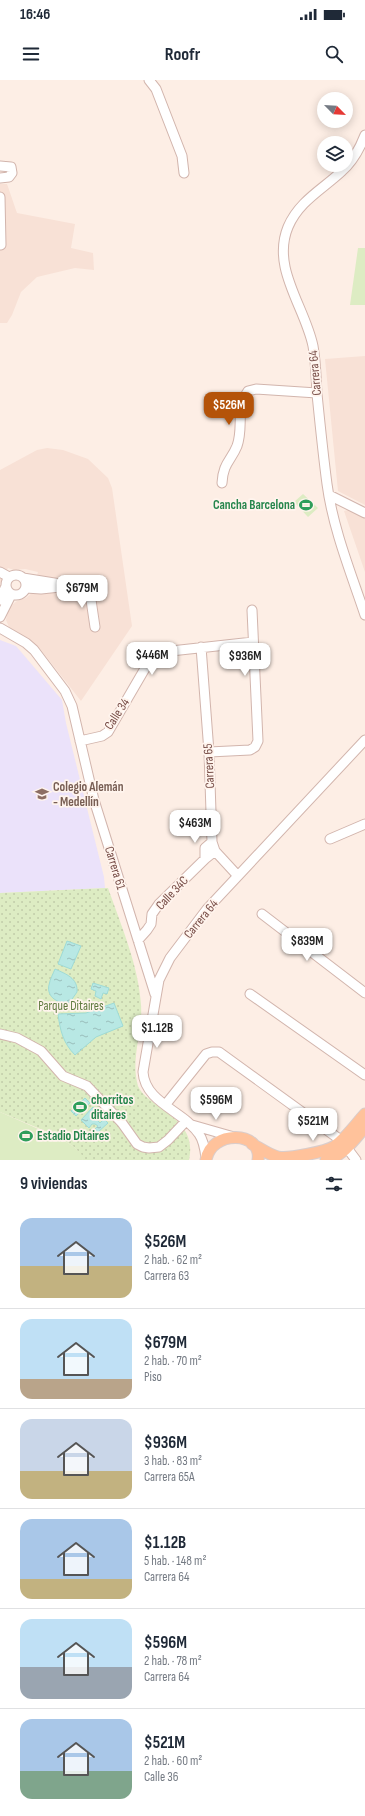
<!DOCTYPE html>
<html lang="es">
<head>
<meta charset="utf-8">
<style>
  :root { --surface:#fff; --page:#f6f6f7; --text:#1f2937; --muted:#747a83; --line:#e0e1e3; --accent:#b45309 }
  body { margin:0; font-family:"Sofia Sans Condensed",sans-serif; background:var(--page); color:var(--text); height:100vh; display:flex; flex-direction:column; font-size:15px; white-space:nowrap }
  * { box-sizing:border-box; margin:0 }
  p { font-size:13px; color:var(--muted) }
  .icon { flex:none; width:22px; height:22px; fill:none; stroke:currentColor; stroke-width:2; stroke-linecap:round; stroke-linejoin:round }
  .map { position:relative; height:1080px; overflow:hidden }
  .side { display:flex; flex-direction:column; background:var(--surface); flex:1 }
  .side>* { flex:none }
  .needle { width:26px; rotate:114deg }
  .fabs { position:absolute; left:317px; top:12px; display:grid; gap:8px }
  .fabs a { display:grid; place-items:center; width:36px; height:36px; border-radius:50%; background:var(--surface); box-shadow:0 2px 10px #0003; font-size:20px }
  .price { position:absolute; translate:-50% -34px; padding:0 9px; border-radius:8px; background:#fff; color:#222; font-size:13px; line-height:26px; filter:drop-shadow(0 1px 2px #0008) }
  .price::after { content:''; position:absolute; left:50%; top:24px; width:12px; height:9px; margin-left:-6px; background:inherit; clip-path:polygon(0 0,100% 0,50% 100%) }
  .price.active { background:var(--accent); color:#fff }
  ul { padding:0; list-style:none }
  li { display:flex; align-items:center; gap:12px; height:100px; padding:0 20px }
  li+li { border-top:1px solid var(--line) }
  li span { display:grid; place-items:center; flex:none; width:112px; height:80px; border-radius:12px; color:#555 }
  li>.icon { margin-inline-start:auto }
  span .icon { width:48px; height:48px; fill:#fffc; stroke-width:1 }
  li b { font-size:17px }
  h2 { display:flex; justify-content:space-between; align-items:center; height:48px; padding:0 20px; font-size:17px }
  .status { display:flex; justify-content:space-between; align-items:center; height:28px; padding:0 20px; background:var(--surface); direction:ltr }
  .status svg { height:11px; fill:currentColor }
  header { display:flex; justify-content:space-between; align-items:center; height:52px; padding:0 20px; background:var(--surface); font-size:18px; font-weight:700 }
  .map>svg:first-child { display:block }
</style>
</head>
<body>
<div class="status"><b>16:46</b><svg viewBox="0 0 49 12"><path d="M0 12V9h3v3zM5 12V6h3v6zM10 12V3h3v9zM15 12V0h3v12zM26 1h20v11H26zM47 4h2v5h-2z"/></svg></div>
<header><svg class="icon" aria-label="menu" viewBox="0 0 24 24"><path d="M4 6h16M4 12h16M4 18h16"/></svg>Roofr<svg class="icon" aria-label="search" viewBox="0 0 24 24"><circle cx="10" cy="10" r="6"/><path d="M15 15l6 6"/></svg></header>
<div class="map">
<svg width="365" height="1080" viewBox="0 0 365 1080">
  <defs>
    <pattern id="park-dots" width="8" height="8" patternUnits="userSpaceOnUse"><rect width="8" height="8" fill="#ddecc3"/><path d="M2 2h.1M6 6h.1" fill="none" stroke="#c1cca9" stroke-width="1.8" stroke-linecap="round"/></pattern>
    <pattern id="water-ripples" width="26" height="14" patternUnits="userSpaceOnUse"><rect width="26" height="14" fill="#b8e8e4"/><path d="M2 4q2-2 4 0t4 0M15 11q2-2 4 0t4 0" fill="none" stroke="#9abebb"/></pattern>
  </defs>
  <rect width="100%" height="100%" fill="#fdeee5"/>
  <path fill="#f8e1d6" d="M0 104H7L17 133 75 144 71 168 93 173 94 190 75 188 37 197 21 212 12 235 7 243H0Z
    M365 276V425L338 411 325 279Z
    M47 368 63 370 88 379 108 398 112 408 132 546 81 621 41 570 30 560 9 547 6 540 9 527 17 521 26 518 32 513 38 492 25 489 14 490 8 488 0 504V390L37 370Z
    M353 429 365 434V492L344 431Z"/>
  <path fill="#ebe2fa" d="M0 560 16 566 62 620 66 643 104 797 105 808 0 813Z"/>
  <path fill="url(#park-dots)" d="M105 808H108C121 845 139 887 141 925 143 952 130 979 138 1006 140 1011 145 1016 149 1019 171 1037 196 1047 189 1080H82L83 1077 74 1067 58 1057 56 1061 50 1059 52 1054 0 1032V813Z"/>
  <path fill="#ddecc3" d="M358 168H365V225H350Z
    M303 414 318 428 308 437 294 422Z
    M0 1032 52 1055 50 1059 56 1061 58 1057 74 1067 84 1077 82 1080H0Z"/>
  <path fill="url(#water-ripples)" stroke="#9edbd6" d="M67 861 81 866 71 889 58 884Z
    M55 889C66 894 78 898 77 912L70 922C59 925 46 917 49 905 50 899 53 894 55 889Z
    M93 903 109 908 107 914 103 913 101 919 95 916 96 911 91 909Z
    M114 923 123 946 96 957 75 975C63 963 60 950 58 934L86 933Z
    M85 1018 90 1023 76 1036 71 1031Z
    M93 1027 101 1035 98 1038V1041L100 1043 104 1039 108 1043 97 1053 94 1050 98 1046 95 1044H92L89 1048 81 1040Z"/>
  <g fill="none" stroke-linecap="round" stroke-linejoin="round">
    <g stroke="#d2b5ad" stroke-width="11">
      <path id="minor" d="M149 0 156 9 182 76 184 93
        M365 55C360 68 352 82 342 91 323 109 299 121 288 147 271 188 305 227 313 266 316 282 316 297 317 314 320 344 323 374 327 404 333 449 351 493 365 535
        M0 86 11 87 12 93 9 97 0 98
        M0 117 1 165
        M222 403C223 383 231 381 237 366 244 347 235 330 248 311L256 309 317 313
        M329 415 365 433
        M0 492 9 497
        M6 505a10 10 0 1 1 20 0a10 10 0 1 1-20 0Z
        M23 498 73 506 86 510 91 520 95 547
        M26 508 41 509 60 507
        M0 520 5 508
        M0 537 11 515
        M0 548 26 563 34 570 65 611 72 626 94 720 155 914
        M201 567 209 672 212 762 215 771 238 796
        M80 661 102 656 108 652 147 585 162 572 253 562
        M209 672 250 670 255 667 258 661 252 530
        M330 759 365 744
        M205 779V768L212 762
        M262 834 365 913
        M138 860 147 850 151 844 152 834 159 824 205 779 215 771
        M250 914 365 995
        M0 954 17 958 41 971 63 996 87 1006 122 1043 137 1064 143 1067 149 1068 159 1067 168 1060 186 1041
        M166 1024 206 974 212 972H219L342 1061
        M192 1045 234 1057
        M347 1068 356 1080
        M206 1078C205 1070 204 1061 199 1054 184 1031 145 1023 143 992L159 900 170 878 207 829 365 660"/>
    </g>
    <g stroke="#d9cdcc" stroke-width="13">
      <path id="major" d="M252 1064C260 1068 269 1075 278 1077 288 1079 326 1072 335 1066 347 1057 356 1044 365 1034
        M206 1080C211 1049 263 1051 258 1080
        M326 1080C343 1076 354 1060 365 1047"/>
    </g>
    <use href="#minor" stroke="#fff" stroke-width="9"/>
    <use href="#major" stroke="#ffc29b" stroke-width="11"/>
  </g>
  <defs>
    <g id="stadium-bare" transform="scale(1.08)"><path d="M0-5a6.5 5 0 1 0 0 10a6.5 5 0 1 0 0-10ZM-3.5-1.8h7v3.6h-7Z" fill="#2e9e5b" stroke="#fff4ed" stroke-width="2.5" paint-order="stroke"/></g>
    <g id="school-bare" transform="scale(1.08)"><path d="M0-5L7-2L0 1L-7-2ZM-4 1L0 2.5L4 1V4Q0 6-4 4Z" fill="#8d6e63" stroke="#fff4ed" stroke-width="2.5" paint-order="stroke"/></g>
  </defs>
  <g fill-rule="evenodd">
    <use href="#stadium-bare" x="306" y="425"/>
    <use href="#school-bare" x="42" y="714"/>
    <use href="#stadium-bare" x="80" y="1027"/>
    <use href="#stadium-bare" x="26" y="1056"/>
  </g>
  <g text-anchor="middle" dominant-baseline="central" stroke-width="3.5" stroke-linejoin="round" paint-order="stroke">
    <g font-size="13" fill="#784e48" stroke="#fff4ed">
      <text transform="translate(315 293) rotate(-95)">Carrera 64</text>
      <text transform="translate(117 634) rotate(-57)">Calle 34</text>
      <text transform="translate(209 686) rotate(-93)">Carrera 65</text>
      <text transform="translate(115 788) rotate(73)">Carrera 61</text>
      <text transform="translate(172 813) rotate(-47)">Calle 34C</text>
      <text transform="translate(201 839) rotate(-51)">Carrera 64</text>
    </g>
    <g font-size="13" font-weight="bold" fill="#27864d" stroke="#fff4ed" text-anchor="start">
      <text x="295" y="425" text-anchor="end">Cancha Barcelona</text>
      <text x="91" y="1020">chorritos<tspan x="91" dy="15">ditaires</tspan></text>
      <text x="37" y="1056">Estadio Ditaires</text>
    </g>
    <g font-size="13" font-weight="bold" fill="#785e54" stroke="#fff4ed" text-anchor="start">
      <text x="53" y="707">Colegio Alemán<tspan x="53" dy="15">- Medellín</tspan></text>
    </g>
    <g font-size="13" fill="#5d793d" stroke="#fff4ed">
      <text x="71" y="926">Parque Ditaires</text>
    </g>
  </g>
</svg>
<div class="fabs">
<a><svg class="needle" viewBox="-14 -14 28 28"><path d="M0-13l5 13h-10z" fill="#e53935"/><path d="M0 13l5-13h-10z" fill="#747a83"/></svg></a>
<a><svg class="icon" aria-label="layers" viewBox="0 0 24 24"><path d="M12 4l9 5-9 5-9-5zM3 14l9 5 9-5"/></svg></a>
</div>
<b class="price active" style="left:229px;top:346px">$526M</b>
<b class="price" style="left:82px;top:529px">$679M</b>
<b class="price" style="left:152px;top:596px">$446M</b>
<b class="price" style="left:245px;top:597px">$936M</b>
<b class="price" style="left:195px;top:764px">$463M</b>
<b class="price" style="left:307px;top:882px">$839M</b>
<b class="price" style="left:157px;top:969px">$1.12B</b>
<b class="price" style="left:216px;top:1041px">$596M</b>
<b class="price" style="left:313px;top:1062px">$521M</b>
</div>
<section class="side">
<h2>9 viviendas<svg class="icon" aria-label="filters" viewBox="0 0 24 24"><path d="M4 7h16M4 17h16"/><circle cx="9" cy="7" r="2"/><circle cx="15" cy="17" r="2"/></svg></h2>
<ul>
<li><span style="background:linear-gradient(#a9c7e8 60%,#c2b280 0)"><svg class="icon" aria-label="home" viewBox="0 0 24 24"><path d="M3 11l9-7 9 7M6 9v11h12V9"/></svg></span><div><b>$526M</b><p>2 hab. · 62 m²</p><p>Carrera 63</p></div></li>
<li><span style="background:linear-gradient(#bfe0f5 75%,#b9a48a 0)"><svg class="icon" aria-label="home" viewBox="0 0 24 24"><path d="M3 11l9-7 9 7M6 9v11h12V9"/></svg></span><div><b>$679M</b><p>2 hab. · 70 m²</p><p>Piso</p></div></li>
<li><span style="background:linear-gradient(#c9d6e8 65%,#c2b280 0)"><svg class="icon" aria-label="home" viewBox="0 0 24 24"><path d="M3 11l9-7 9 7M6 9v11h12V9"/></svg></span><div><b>$936M</b><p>3 hab. · 83 m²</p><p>Carrera 65A</p></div></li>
<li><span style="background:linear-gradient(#a9c7e8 75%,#c2b280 0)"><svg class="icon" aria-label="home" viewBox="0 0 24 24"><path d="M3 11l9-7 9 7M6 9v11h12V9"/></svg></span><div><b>$1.12B</b><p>5 hab. · 148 m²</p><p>Carrera 64</p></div></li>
<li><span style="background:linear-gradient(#bfe0f5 60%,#9aa5b1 0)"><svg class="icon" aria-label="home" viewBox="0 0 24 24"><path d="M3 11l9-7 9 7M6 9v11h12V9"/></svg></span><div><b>$596M</b><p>2 hab. · 78 m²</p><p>Carrera 64</p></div></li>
<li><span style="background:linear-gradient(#a9c7e8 65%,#7fa58c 0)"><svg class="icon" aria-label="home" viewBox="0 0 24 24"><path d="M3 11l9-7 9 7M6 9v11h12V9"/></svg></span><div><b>$521M</b><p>2 hab. · 60 m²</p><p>Calle 36</p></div></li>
</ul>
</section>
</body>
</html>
